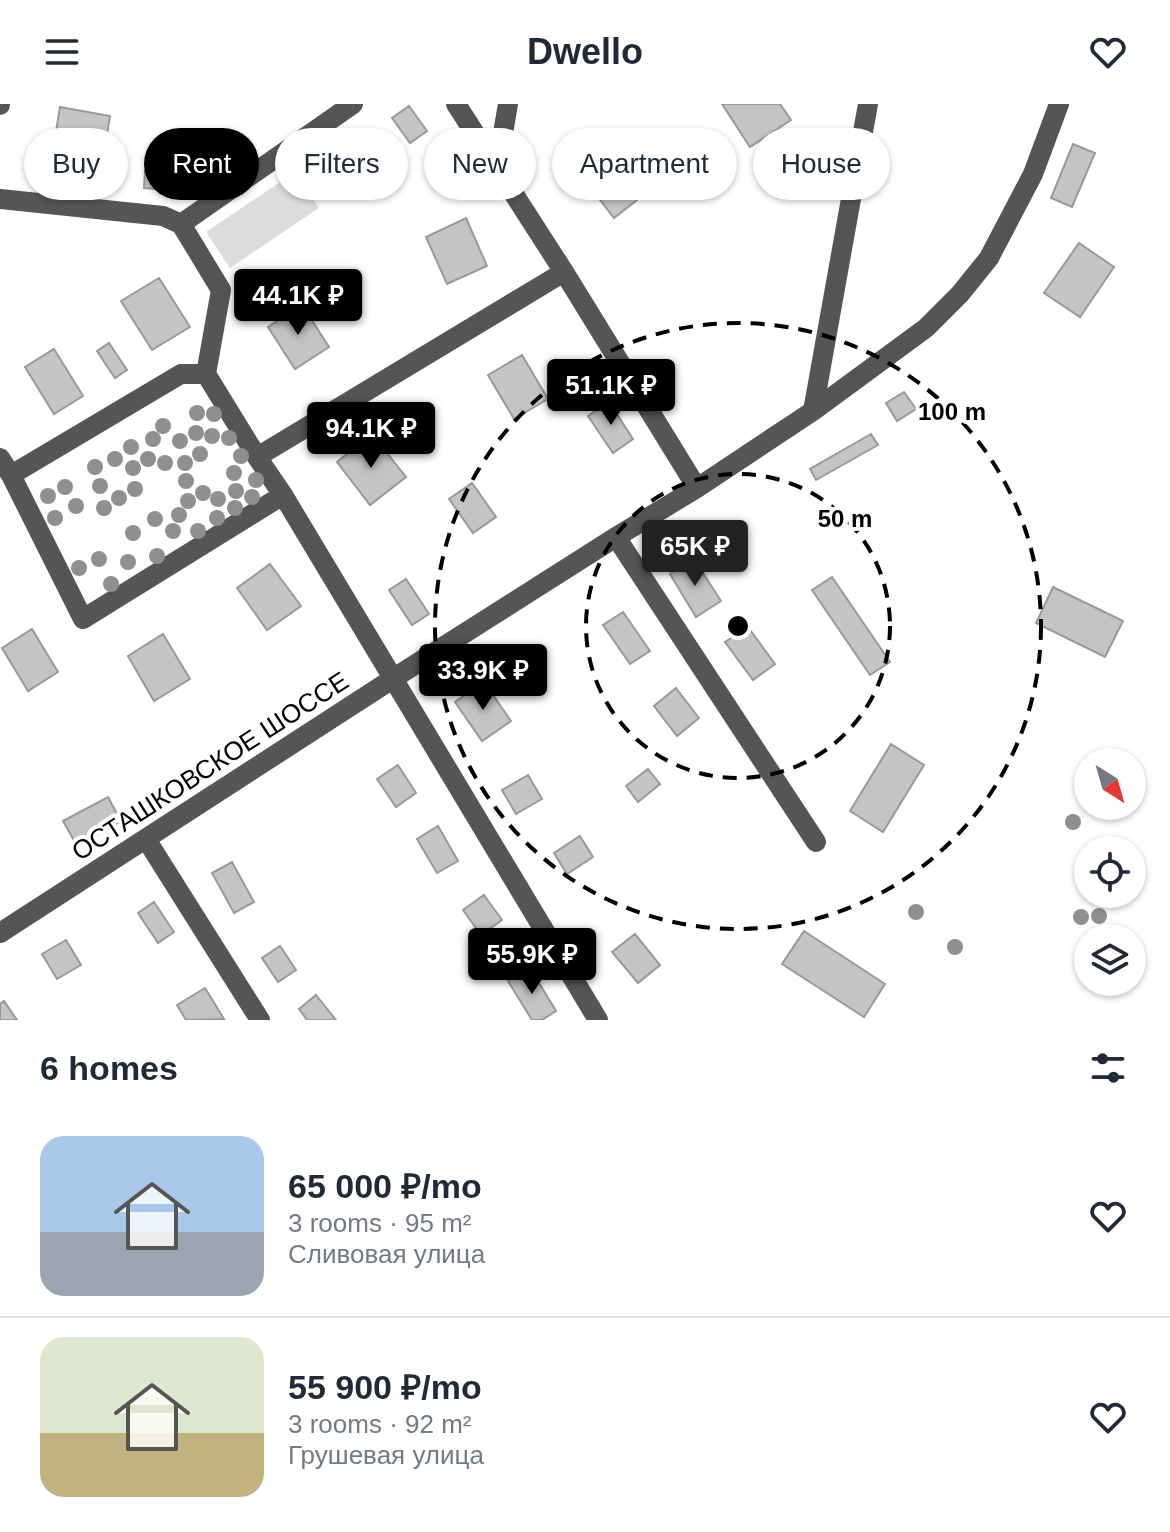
<!DOCTYPE html>
<html lang="en">
<head>
<meta charset="utf-8">
<style>
  :root { --surface:#fff; --page:#f2f2f3; --text:#1f2937; --muted:#747a83; --line:#e0e1e3; --accent:#000 }
  body { margin:0; font-family:Arial,sans-serif; background:var(--page); color:var(--text); height:100vh; display:flex; flex-direction:column; font-size:30px; white-space:nowrap }
  * { box-sizing:border-box; margin:0 }
  p { font-size:26px; color:var(--muted) }
  .icon { flex:none; width:44px; height:44px; fill:none; stroke:currentColor; stroke-width:2; stroke-linecap:round; stroke-linejoin:round }
  .map { position:relative; height:916px; overflow:hidden }
  .side { display:flex; flex-direction:column; background:var(--surface); flex:1 }
  .side>* { flex:none }
  .guide { position:absolute; left:24px; top:24px; width:1122px; height:72px; display:flex; gap:16px }
  .needle { width:52px; rotate:143deg }
  .controls { position:absolute; left:1074px; top:644px; display:grid; gap:16px }
  .controls a { display:grid; place-items:center; width:72px; height:72px; border-radius:50%; background:var(--surface); box-shadow:0 2px 6px #0004; font-size:40px }
  .price { position:absolute; translate:-50% -68px; padding:0 18px; border-radius:8px; background:var(--accent); color:#fff; font-size:26px; line-height:52px; filter:drop-shadow(0 2px 4px #0008) }
  .price::after { content:''; position:absolute; left:50%; top:48px; width:24px; height:18px; margin-left:-12px; background:inherit; clip-path:polygon(0 0,100% 0,50% 100%) }
  .price.current { background:#222; color:#fff }
  ul { padding:0; list-style:none }
  li { display:flex; align-items:center; gap:24px; height:200px; padding:0 40px }
  li+li { border-top:2px solid var(--line) }
  li span { display:grid; place-items:center; flex:none; width:224px; height:160px; border-radius:24px; color:#555 }
  li>.icon { margin-inline-start:auto }
  span .icon { width:96px; height:96px; fill:#fffc; stroke-width:1 }
  li b { font-size:34px }
  h2 { display:flex; justify-content:space-between; align-items:center; height:96px; padding:0 40px; font-size:34px }
  .pill { padding:0 28px; border-radius:36px; background:var(--surface); box-shadow:0 2px 6px #0004; font-size:28px; line-height:72px }
  .pill.current { background:var(--accent); color:#fff }
  header { display:flex; justify-content:space-between; align-items:center; height:104px; padding:0 40px; background:var(--surface); font-size:36px; font-weight:600 }
  .map>svg:first-child { display:block }
</style>
</head>
<body>
<header><svg class="icon" aria-label="menu" viewBox="0 0 24 24"><path d="M4 6h16M4 12h16M4 18h16"/></svg>Dwello<svg class="icon" aria-label="heart" viewBox="0 0 24 24"><path d="M12 20l-8-8c-3-5 5-10 8-4 3-6 11-1 8 4z"/></svg></header>
<div class="map">
<svg width="1170" height="916" viewBox="0 0 1170 916">
  <rect width="100%" height="100%" fill="#fff"/>
  <path fill="#dcdcdc" d="M295 68 319 104 230 164 206 128Z"/>
  <path fill="#c4c4c4" stroke="#999" stroke-width="2" d="M722 0H780L791 16 750 43Z
    M409 2 427 27 410 39 392 14Z
    M60 3 110 12 104 49 54 40Z
    M1073 40 1095 49 1072 103 1051 94Z
    M605 44 642 92 614 114 577 66Z
    M145 67 173 69 172 86 144 84Z
    M466 114 487 162 447 180 426 133Z
    M1079 139 1114 163 1080 213 1044 189Z
    M159 174 190 223 152 246 121 197Z
    M302 201 329 243 295 265 268 223Z
    M109 239 127 266 115 274 97 247Z
    M54 245 83 292 54 310 25 263Z
    M522 251 548 295 514 315 488 271Z
    M904 288 916 305 897 317 886 299Z
    M609 298 633 335 613 349 588 312Z
    M372 330 406 373 370 401 337 358Z
    M871 330 878 341 816 376 810 365Z
    M472 379 496 413 473 429 449 395Z
    M694 455 721 497 696 513 670 470Z
    M270 460 301 502 267 526 237 484Z
    M832 473 890 558 870 571 812 486Z
    M406 475 429 510 412 521 389 486Z
    M1053 483 1123 517 1105 553 1036 519Z
    M623 508 650 547 630 560 603 521Z
    M748 523 775 560 753 576 725 538Z
    M32 525 58 568 28 587 2 544Z
    M163 530 190 575 154 597 128 552Z
    M484 578 511 617 482 637 455 598Z
    M676 584 699 614 677 632 654 602Z
    M891 640 924 661 883 728 850 707Z
    M398 661 416 689 396 703 377 675Z
    M648 665 660 680 638 698 626 682Z
    M528 671 542 695 516 710 502 686Z
    M108 693 121 717 77 742 63 717Z
    M438 722 458 757 437 769 417 735Z
    M580 732 593 753 567 770 554 749Z
    M232 758 254 798 234 809 212 769Z
    M484 791 502 816 481 831 463 806Z
    M154 798 174 828 158 839 138 809Z
    M804 827 885 880 864 913 782 860Z
    M635 830 660 861 638 879 612 848Z
    M66 836 81 861 57 875 42 850Z
    M280 842 296 866 278 878 262 854Z
    M530 864 556 907 542 916H532L508 877Z
    M205 884 224 915 186 916 177 901Z
    M316 891 336 916H307L299 905Z
    M4 897 17 916H0V900Z"/>
  <g fill="none" stroke-linecap="round" stroke-linejoin="round">
    <path stroke="#555" stroke-width="20" d="M456 0 564 168 697 384
      M0 1V0
      M497 64 508 0
      M0 95 163 112 181 120 221 186 206 270 257 353 283 391 598 916
      M181 120 353 0
      M813 307 868 0
      M257 353 564 168
      M0 354 11 371 83 515 283 391
      M11 371 181 270H206
      M616 433 816 738
      M146 735 260 916
      M0 829 394 574 616 433 697 384 813 307 926 224 960 190 989 154 1033 70 1059 0"/>
  </g>
  <g fill="#8f8f8f">
    <circle cx="197" cy="309" r="8"/>
    <circle cx="214" cy="310" r="8"/>
    <circle cx="163" cy="322" r="8"/>
    <circle cx="196" cy="329" r="8"/>
    <circle cx="212" cy="332" r="8"/>
    <circle cx="229" cy="334" r="8"/>
    <circle cx="153" cy="335" r="8"/>
    <circle cx="180" cy="337" r="8"/>
    <circle cx="131" cy="343" r="8"/>
    <circle cx="200" cy="350" r="8"/>
    <circle cx="241" cy="352" r="8"/>
    <circle cx="115" cy="355" r="8"/>
    <circle cx="148" cy="355" r="8"/>
    <circle cx="165" cy="359" r="8"/>
    <circle cx="185" cy="359" r="8"/>
    <circle cx="95" cy="363" r="8"/>
    <circle cx="133" cy="364" r="8"/>
    <circle cx="234" cy="369" r="8"/>
    <circle cx="256" cy="376" r="8"/>
    <circle cx="186" cy="377" r="8"/>
    <circle cx="100" cy="382" r="8"/>
    <circle cx="65" cy="383" r="8"/>
    <circle cx="135" cy="385" r="8"/>
    <circle cx="236" cy="387" r="8"/>
    <circle cx="203" cy="389" r="8"/>
    <circle cx="48" cy="392" r="8"/>
    <circle cx="252" cy="393" r="8"/>
    <circle cx="119" cy="394" r="8"/>
    <circle cx="218" cy="395" r="8"/>
    <circle cx="188" cy="397" r="8"/>
    <circle cx="76" cy="402" r="8"/>
    <circle cx="104" cy="404" r="8"/>
    <circle cx="235" cy="404" r="8"/>
    <circle cx="179" cy="411" r="8"/>
    <circle cx="55" cy="414" r="8"/>
    <circle cx="217" cy="414" r="8"/>
    <circle cx="155" cy="415" r="8"/>
    <circle cx="173" cy="427" r="8"/>
    <circle cx="198" cy="427" r="8"/>
    <circle cx="133" cy="429" r="8"/>
    <circle cx="157" cy="452" r="8"/>
    <circle cx="99" cy="455" r="8"/>
    <circle cx="128" cy="458" r="8"/>
    <circle cx="79" cy="464" r="8"/>
    <circle cx="111" cy="480" r="8"/>
    <circle cx="1073" cy="718" r="8"/>
    <circle cx="916" cy="808" r="8"/>
    <circle cx="1099" cy="812" r="8"/>
    <circle cx="1081" cy="813" r="8"/>
    <circle cx="955" cy="843" r="8"/>
  </g>
  <g fill="none" stroke="#000" stroke-width="4" stroke-dasharray="14 10">
    <circle cx="738" cy="522" r="152"/>
    <circle cx="738" cy="522" r="303"/>
  </g>
  <g text-anchor="middle" dominant-baseline="central" stroke-width="8" stroke-linejoin="round" paint-order="stroke">
    <g font-size="26" fill="#000" stroke="#fff">
      <text transform="translate(210 662) rotate(-33)">ОСТАШКОВСКОЕ ШОССЕ</text>
    </g>
  </g>
  <circle cx="738" cy="522" r="12" fill="#000" stroke="#fff" stroke-width="4"/>
  <g font-size="24" text-anchor="middle" font-weight="bold" fill="#000" stroke="#fff" stroke-width="8" stroke-linejoin="round" paint-order="stroke">
    <text x="952" y="316">100 m</text>
    <text x="845" y="423">50 m</text>
  </g>
</svg>
<div class="controls">
<a><svg class="needle" viewBox="-14 -14 28 28"><path d="M0-13l5 13h-10z" fill="#e53935"/><path d="M0 13l5-13h-10z" fill="#747a83"/></svg></a>
<a><svg class="icon" aria-label="locate" viewBox="0 0 24 24"><circle cx="12" cy="12" r="6"/><path d="M12 2v4M12 18v4M2 12h4M18 12h4"/></svg></a>
<a><svg class="icon" aria-label="layers" viewBox="0 0 24 24"><path d="M12 4l9 5-9 5-9-5zM3 14l9 5 9-5"/></svg></a>
</div>
<b class="price" style="left:298px;top:233px">44.1K ₽</b>
<b class="price" style="left:611px;top:323px">51.1K ₽</b>
<b class="price" style="left:371px;top:366px">94.1K ₽</b>
<b class="price current" style="left:695px;top:484px">65K ₽</b>
<b class="price" style="left:483px;top:608px">33.9K ₽</b>
<b class="price" style="left:532px;top:892px">55.9K ₽</b>
<div class="guide">
<a class="pill">Buy</a>
<a class="pill current">Rent</a>
<a class="pill">Filters</a>
<a class="pill">New</a>
<a class="pill">Apartment</a>
<a class="pill">House</a>
</div>
</div>
<section class="side">
<h2>6 homes<svg class="icon" aria-label="filters" viewBox="0 0 24 24"><path d="M4 7h16M4 17h16"/><circle cx="9" cy="7" r="2"/><circle cx="15" cy="17" r="2"/></svg></h2>
<ul>
<li><span style="background:linear-gradient(#a9c7e8 60%,#9aa5b1 0)"><svg class="icon" aria-label="home" viewBox="0 0 24 24"><path d="M3 11l9-7 9 7M6 9v11h12V9"/></svg></span><div><b>65 000 ₽/mo</b><p>3 rooms · 95 m²</p><p>Сливовая улица</p></div><svg class="icon" aria-label="heart" viewBox="0 0 24 24"><path d="M12 20l-8-8c-3-5 5-10 8-4 3-6 11-1 8 4z"/></svg></li>
<li><span style="background:linear-gradient(#dfe7d0 60%,#c2b280 0)"><svg class="icon" aria-label="home" viewBox="0 0 24 24"><path d="M3 11l9-7 9 7M6 9v11h12V9"/></svg></span><div><b>55 900 ₽/mo</b><p>3 rooms · 92 m²</p><p>Грушевая улица</p></div><svg class="icon" aria-label="heart" viewBox="0 0 24 24"><path d="M12 20l-8-8c-3-5 5-10 8-4 3-6 11-1 8 4z"/></svg></li>
</ul>
</section>
</body>
</html>
